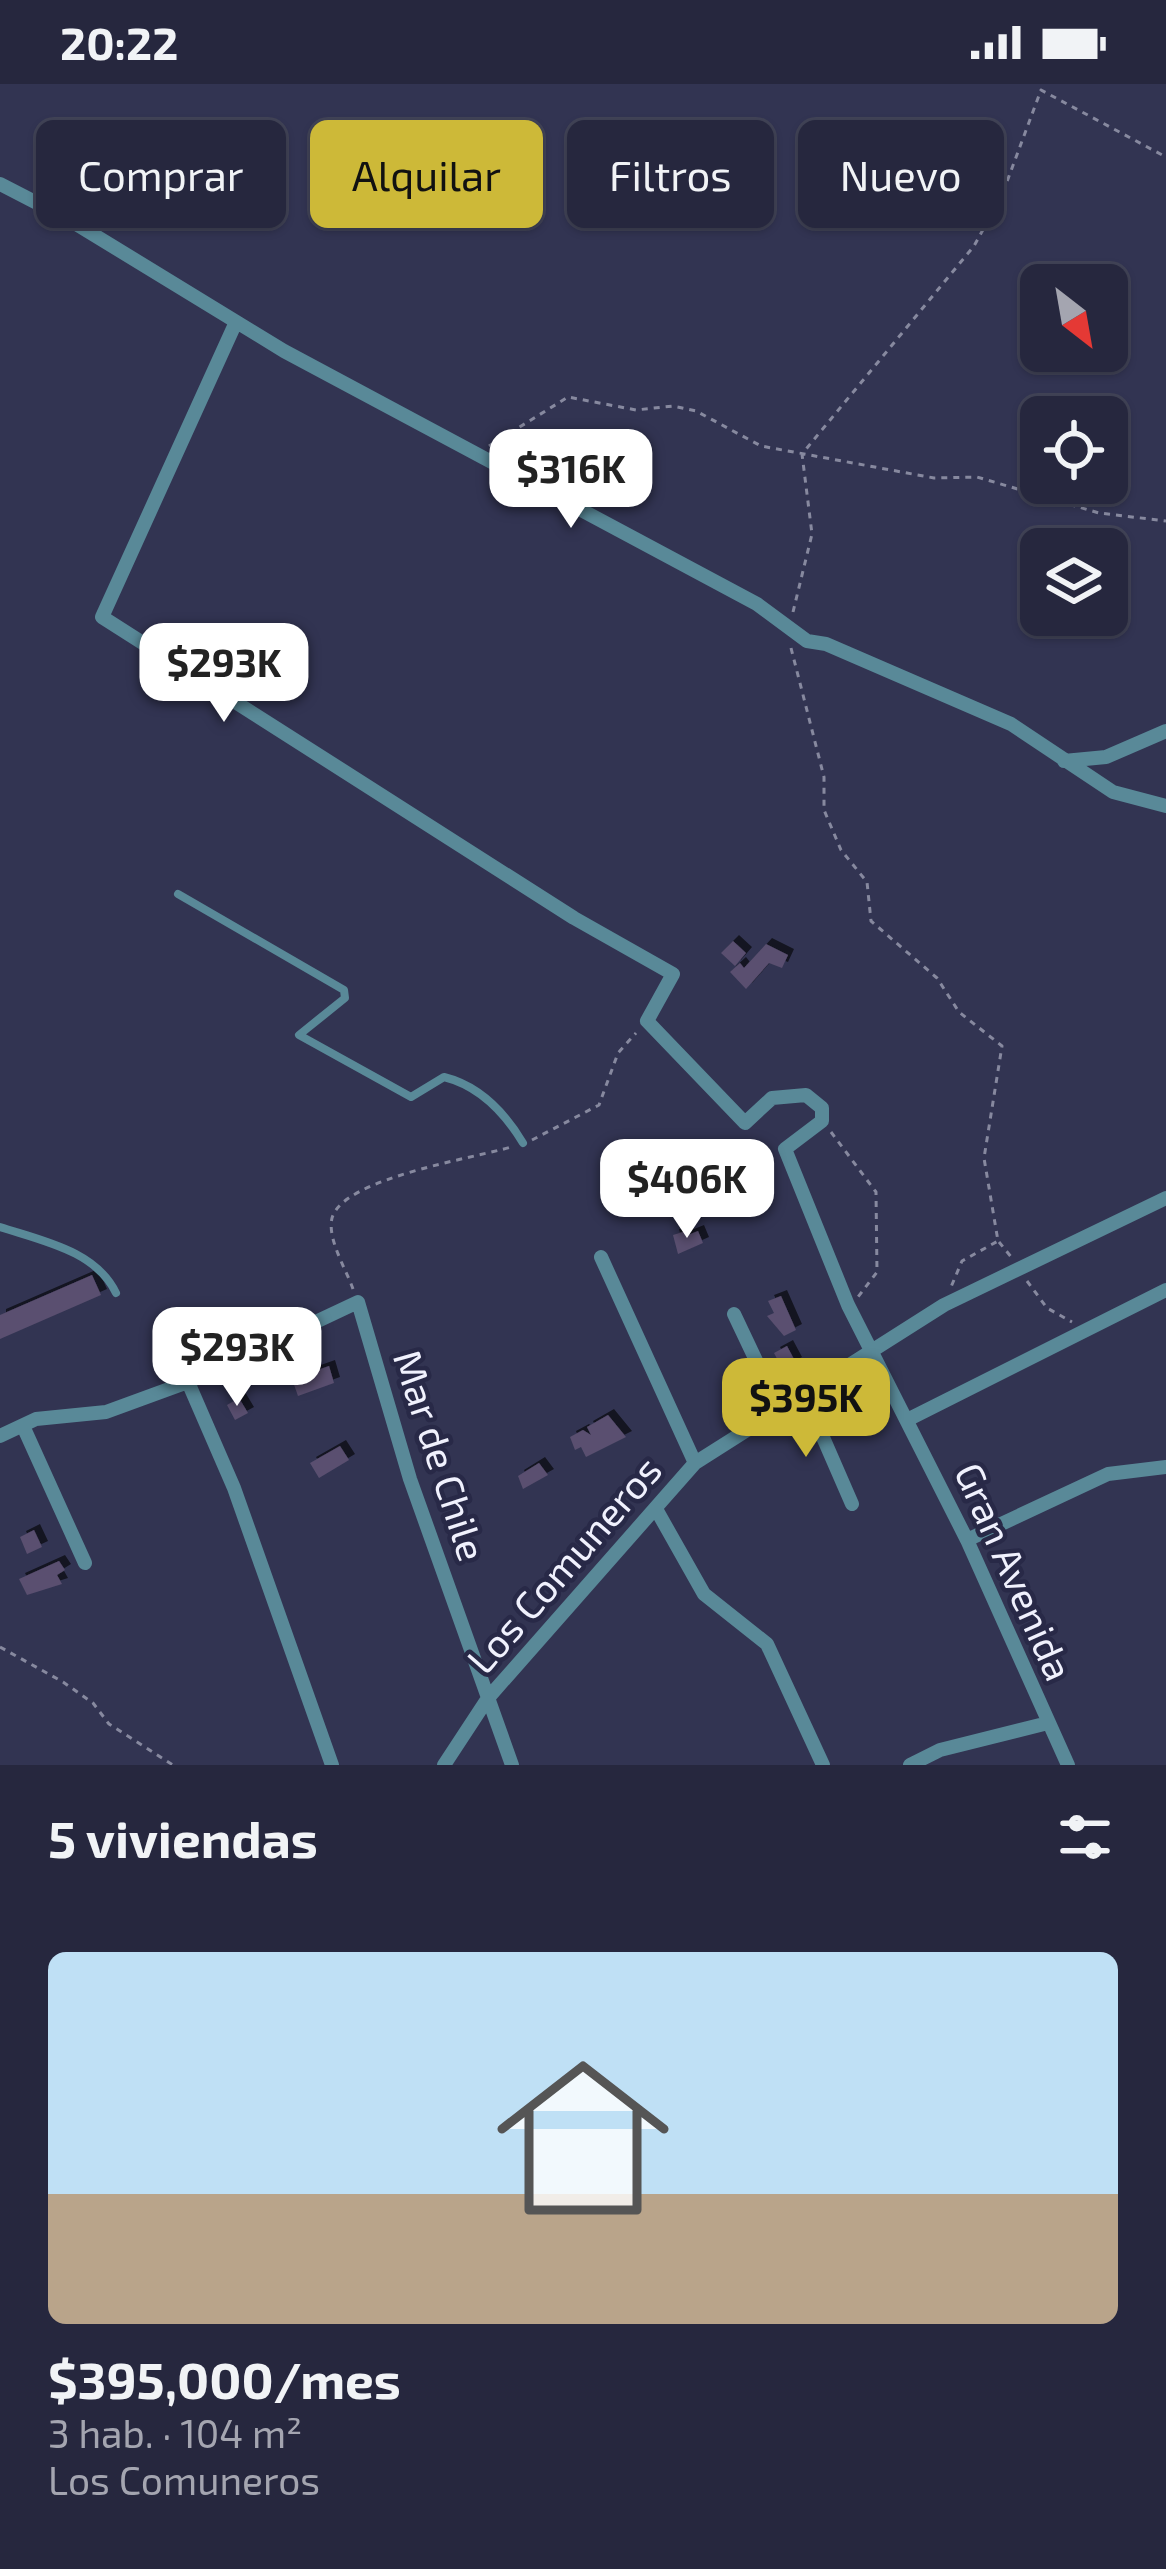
<!DOCTYPE html>
<html lang="es">
<head>
<meta charset="utf-8">
<style>
  :root { --surface:#26273e; --page:#323349; --text:#f1f3f6; --muted:#a4a5b0; --line:#424458; --accent:#cdb938 }
  body { margin:0; font-family:"Exo 2",sans-serif; background:var(--page); color:var(--text); height:100vh; display:flex; flex-direction:column; font-size:45px; white-space:nowrap }
  * { box-sizing:border-box; margin:0 }
  p { font-size:39px; color:var(--muted) }
  .icon { flex:none; width:66px; height:66px; fill:none; stroke:currentColor; stroke-width:2; stroke-linecap:round; stroke-linejoin:round }
  .map { position:relative; height:1681px; overflow:hidden }
  .details { display:flex; flex-direction:column; background:var(--surface); flex:1 }
  .details>* { flex:none }
  .hud { position:absolute; left:36px; top:36px; width:1095px; height:108px; display:flex; gap:24px }
  .needle { width:78px; rotate:149deg }
  .controls { position:absolute; left:1020px; top:180px; display:grid; gap:24px }
  .controls a { display:grid; place-items:center; width:108px; height:108px; border-radius:18px; background:var(--surface); box-shadow:0 3px 9px #0004,0 0 0 3px var(--line); font-size:60px }
  .price { position:absolute; translate:-50% -102px; padding:0 27px; border-radius:24px; background:#fff; color:#222; font-size:39px; line-height:78px; filter:drop-shadow(0 3px 6px #0008) }
  .price::after { content:''; position:absolute; left:50%; top:72px; width:36px; height:27px; margin-left:-18px; background:inherit; clip-path:polygon(0 0,100% 0,50% 100%) }
  .price.current { background:var(--accent); color:#111 }
  ul { padding:0; list-style:none }
  li { display:grid; align-content:center; gap:24px; height:636px; padding:0 48px }
  li+li { border-top:3px solid var(--line) }
  li span { display:grid; place-items:center; height:372px; border-radius:18px; color:#555 }
  li>.icon { margin-inline-start:auto }
  span .icon { width:216px; height:216px; fill:#fffc; stroke-width:1 }
  li b { font-size:51px }
  h2 { display:flex; justify-content:space-between; align-items:center; height:144px; padding:0 48px; font-size:51px }
  .tag { padding:0 42px; border-radius:18px; background:var(--surface); box-shadow:0 3px 9px #0004,0 0 0 3px var(--line); font-size:42px; line-height:108px }
  .tag.current { background:var(--accent); color:#111 }
  .status { display:flex; justify-content:space-between; align-items:center; height:84px; padding:0 60px; background:var(--surface); direction:ltr }
  .status svg { height:33px; fill:currentColor }
  .map>svg:first-child { display:block }
</style>
</head>
<body>
<div class="status"><b>20:22</b><svg viewBox="0 0 49 12"><path d="M0 12V9h3v3zM5 12V6h3v6zM10 12V3h3v9zM15 12V0h3v12zM26 1h20v11H26zM47 4h2v5h-2z"/></svg></div>
<div class="map">
<svg width="1166" height="1681" viewBox="0 0 1166 1681">
  <defs>
    <filter id="shadow"><feDropShadow dx="6" dy="-6" stdDeviation="0" flood-color="#0009"/></filter>
  </defs>
  <rect width="100%" height="100%" fill="#323452"/>
  <path fill="#5a4f6f" filter="url(#shadow)" d="M733 857 746 869 735 882 721 869Z
    M766 860 788 871 782 884 769 879 746 905 730 888 740 879 744 884Z
    M686 1147 688 1151 698 1147 703 1159 678 1170 673 1151Z
    M92 1191 101 1211 0 1255V1231Z
    M781 1212 796 1246 784 1252 767 1232 774 1229 768 1217Z
    M787 1262 796 1279 783 1286 774 1269Z
    M329 1282 334 1299 298 1312 292 1295Z
    M239 1314 248 1329 235 1336 227 1321Z
    M608 1331 626 1353 586 1373 581 1363 575 1366 570 1353 583 1346 591 1351 587 1343Z
    M340 1362 349 1376 319 1394 310 1379Z
    M539 1379 548 1391 523 1405 518 1392Z
    M34 1446 42 1463 27 1470 20 1453Z
    M59 1477 65 1486 57 1491 62 1500 27 1511 19 1495Z"/>
  <g fill="none" stroke-linecap="round" stroke-linejoin="round">
    <path stroke="#87899f" stroke-width="3" stroke-dasharray="6 6" stroke-linecap="butt" d="M489 362 568 313 636 326 673 322 696 327 761 362 934 394 977 393 1099 429 1166 437
      M793 528 812 450 802 370 974 162 1002 111 1041 6 1166 73
      M791 564 824 693V726L841 766 867 798 871 837 937 894 959 928 1002 962 984 1074 998 1157 962 1177 951 1203
      M831 1048 876 1108 877 1188 858 1213
      M532 1056 599 1021 618 969 636 949
      M999 1158 1012 1174
      M1027 1197 1047 1224 1072 1238
      M353 1205C346 1185 327 1155 332 1134 343 1094 475 1074 511 1063
      M0 1563 63 1598 93 1619 109 1640 173 1681"/>
    <path stroke="#598998" stroke-width="8" d="M178 810 344 906 345 914 299 951 411 1013 444 993C480 1002 505 1029 523 1059
      M0 1143C43 1157 96 1167 116 1209"/>
    <path stroke="#598998" stroke-width="14" d="M0 100 68 135 284 267 757 520 807 557 826 560 1011 640 1113 708 1166 722
      M236 238 102 533 574 834 673 890 647 937 745 1039 772 1014 806 1011 822 1024V1037L785 1065 848 1221 967 1456 1068 1681
      M1064 677 1106 673 1166 647
      M601 1173 695 1379
      M734 1230 780 1327
      M188 1298 234 1404 332 1681
      M805 1312 852 1420
      M909 1335 1166 1206
      M23 1342 85 1479
      M0 1352 36 1335 106 1328 188 1298 358 1218 410 1395 512 1681
      M656 1425 704 1510 767 1560 823 1681
      M967 1456 1108 1390 1166 1383
      M444 1681 488 1614 695 1379 944 1221 1166 1114
      M910 1681 940 1666 1048 1639"/>
  </g>
  <g text-anchor="middle" dominant-baseline="central" stroke-width="9" stroke-linejoin="round" paint-order="stroke">
    <g font-size="39" fill="#f0f1fd" stroke="#282947">
      <text transform="translate(441 1371) rotate(72)">Mar de Chile</text>
      <text transform="translate(563 1480) rotate(-49)">Los Comuneros</text>
      <text transform="translate(1015 1487) rotate(66)">Gran Avenida</text>
    </g>
  </g>
</svg>
<div class="controls">
<a><svg class="needle" viewBox="-14 -14 28 28"><path d="M0-13l5 13h-10z" fill="#e53935"/><path d="M0 13l5-13h-10z" fill="#a4a5b0"/></svg></a>
<a><svg class="icon" aria-label="locate" viewBox="0 0 24 24"><circle cx="12" cy="12" r="6"/><path d="M12 2v4M12 18v4M2 12h4M18 12h4"/></svg></a>
<a><svg class="icon" aria-label="layers" viewBox="0 0 24 24"><path d="M12 4l9 5-9 5-9-5zM3 14l9 5 9-5"/></svg></a>
</div>
<b class="price" style="left:571px;top:447px">$316K</b>
<b class="price" style="left:224px;top:641px">$293K</b>
<b class="price" style="left:687px;top:1157px">$406K</b>
<b class="price" style="left:237px;top:1325px">$293K</b>
<b class="price current" style="left:806px;top:1376px">$395K</b>
<div class="hud">
<a class="tag">Comprar</a>
<a class="tag current">Alquilar</a>
<a class="tag">Filtros</a>
<a class="tag">Nuevo</a>
</div>
</div>
<section class="details">
<h2>5 viviendas<svg class="icon" aria-label="filters" viewBox="0 0 24 24"><path d="M4 7h16M4 17h16"/><circle cx="9" cy="7" r="2"/><circle cx="15" cy="17" r="2"/></svg></h2>
<ul>
<li><span style="background:linear-gradient(#bfe0f5 65%,#b9a48a 0)"><svg class="icon" aria-label="home" viewBox="0 0 24 24"><path d="M3 11l9-7 9 7M6 9v11h12V9"/></svg></span><div><b>$395,000/mes</b><p>3 hab. · 104 m²</p><p>Los Comuneros</p></div></li>
</ul>
</section>
</body>
</html>
